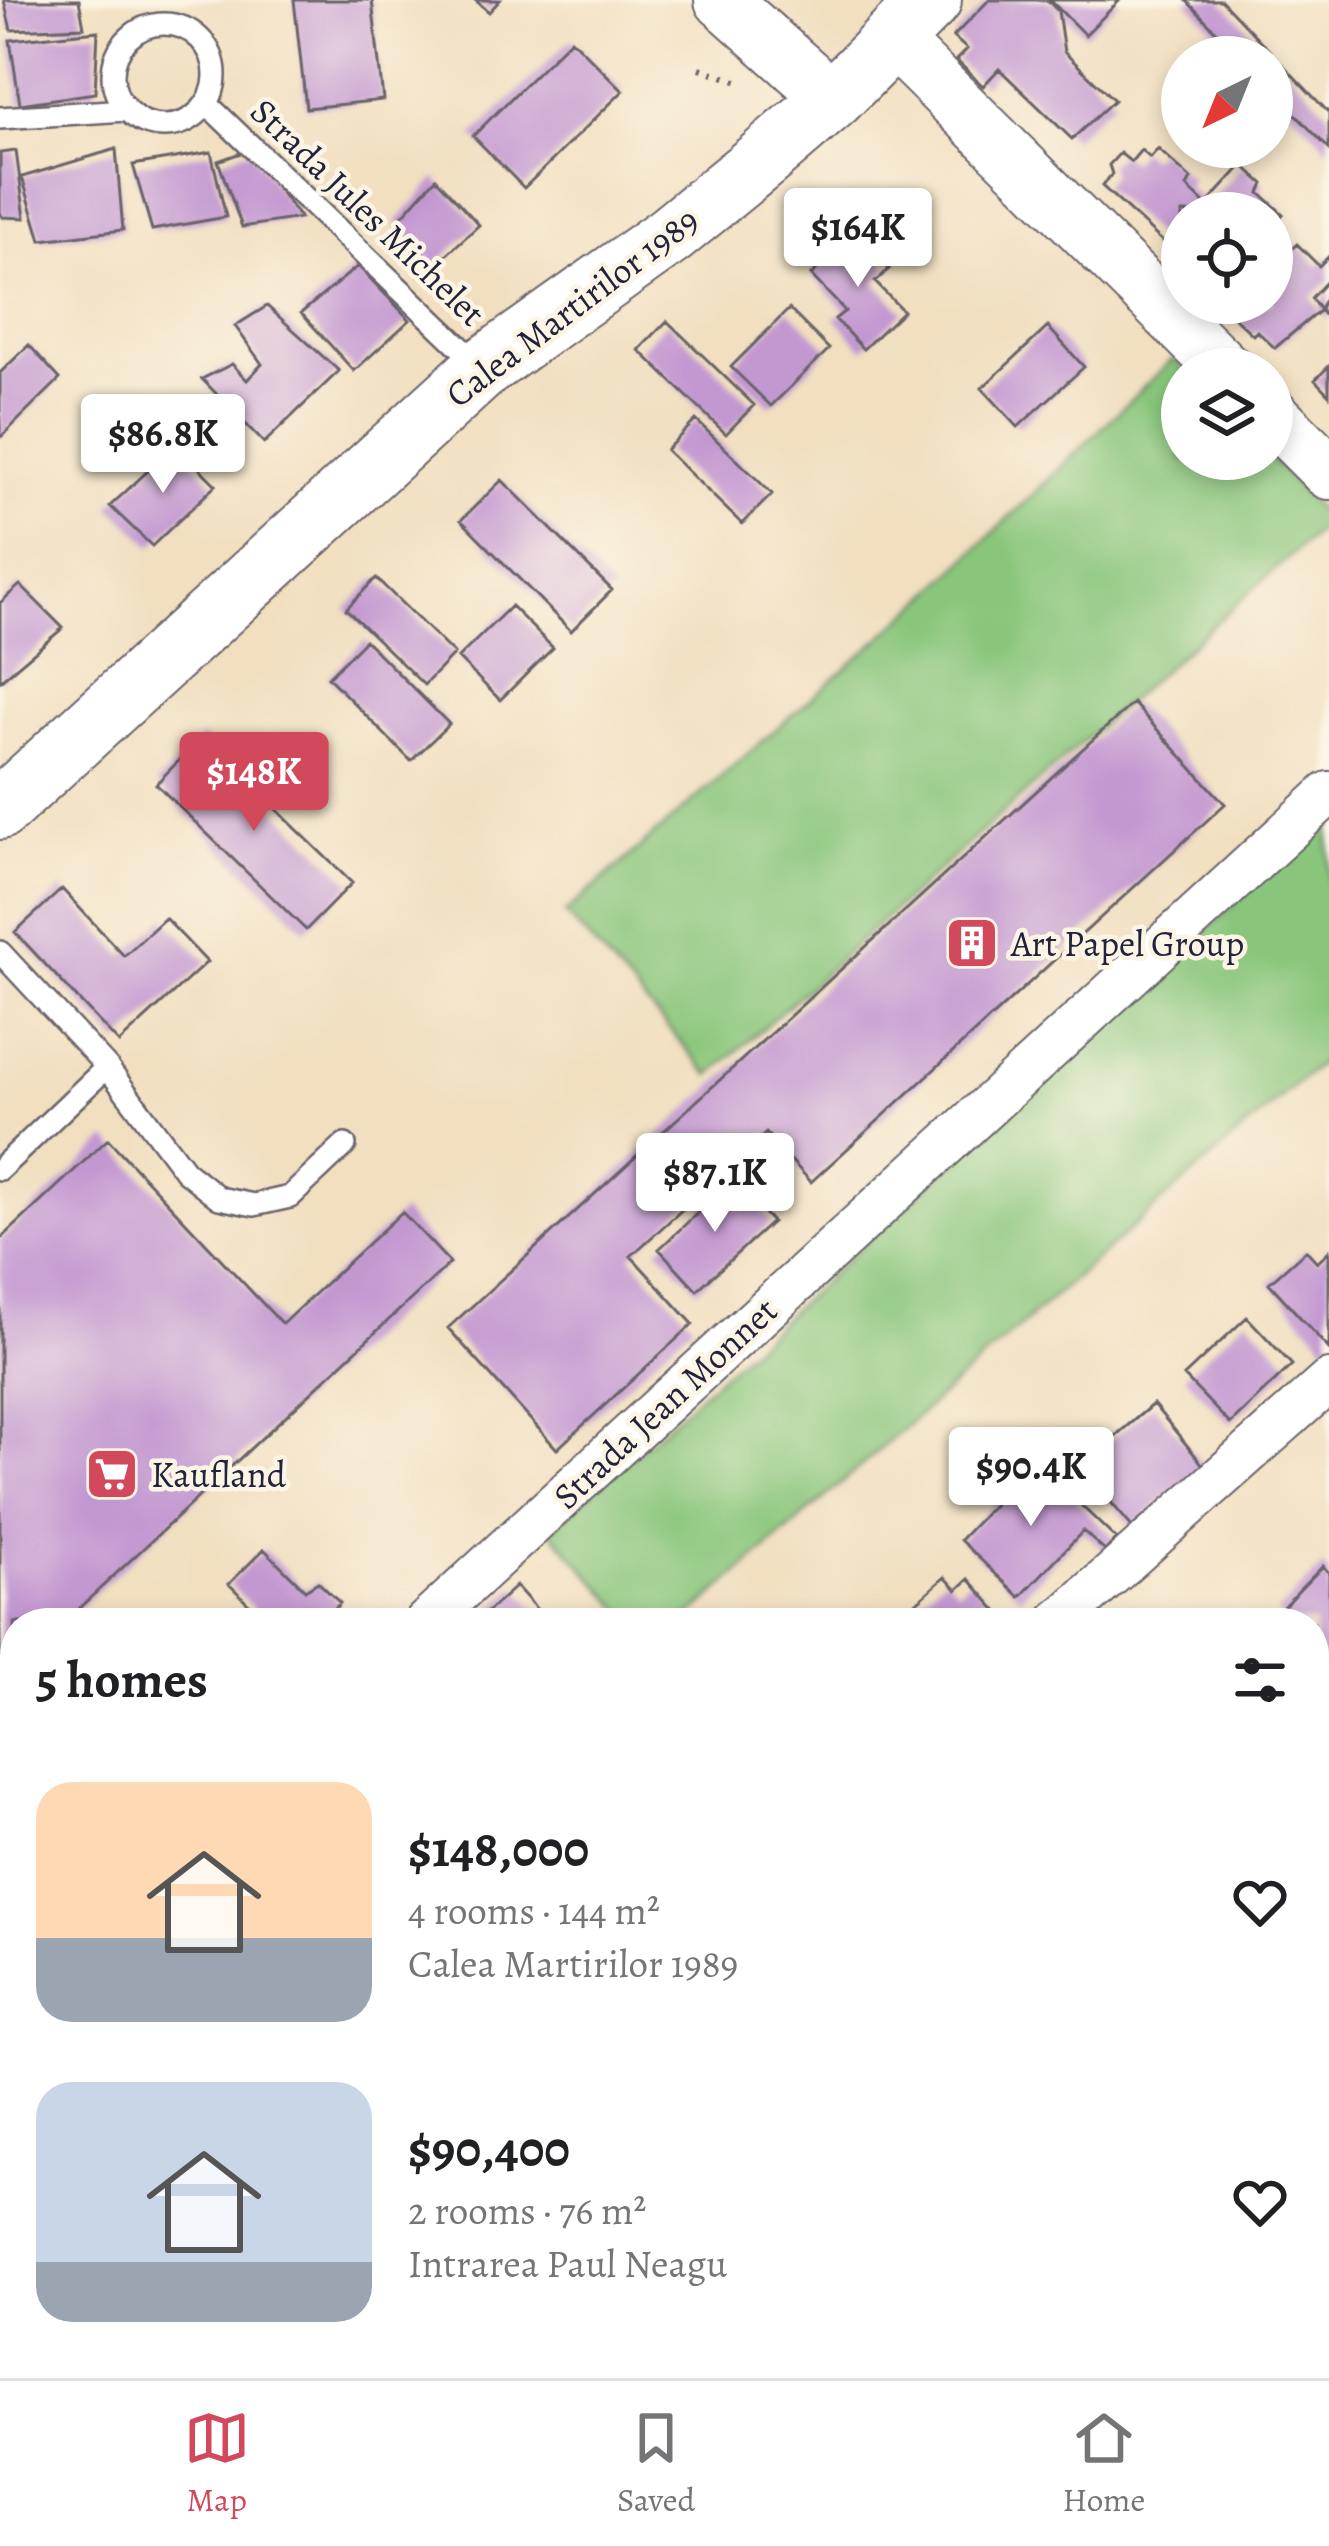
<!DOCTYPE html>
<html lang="en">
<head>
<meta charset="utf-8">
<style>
  :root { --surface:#fff; --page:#f6f6f6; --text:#202124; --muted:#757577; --line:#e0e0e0; --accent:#d1495b }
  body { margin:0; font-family:Alegreya,serif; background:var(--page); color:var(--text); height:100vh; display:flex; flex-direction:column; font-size:45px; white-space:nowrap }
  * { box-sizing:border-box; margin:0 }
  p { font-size:39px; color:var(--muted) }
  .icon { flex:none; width:66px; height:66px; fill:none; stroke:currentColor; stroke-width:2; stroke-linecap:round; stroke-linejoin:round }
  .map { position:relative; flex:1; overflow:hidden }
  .side { position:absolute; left:0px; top:1608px; width:1329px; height:771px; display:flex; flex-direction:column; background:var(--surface); border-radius:48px 48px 0 0; box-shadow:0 6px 18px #0003 }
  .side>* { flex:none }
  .needle { width:78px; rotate:223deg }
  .controls { position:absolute; left:1161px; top:36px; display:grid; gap:24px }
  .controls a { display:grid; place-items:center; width:132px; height:132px; border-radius:50%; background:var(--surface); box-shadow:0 6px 18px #0003; font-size:60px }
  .price { position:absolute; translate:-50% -102px; padding:0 27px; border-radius:12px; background:#fff; color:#222; font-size:39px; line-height:78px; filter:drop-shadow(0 3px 6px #0008) }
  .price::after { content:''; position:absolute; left:50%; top:72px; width:36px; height:27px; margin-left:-18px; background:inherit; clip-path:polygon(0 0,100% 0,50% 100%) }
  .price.current { background:var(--accent); color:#fff }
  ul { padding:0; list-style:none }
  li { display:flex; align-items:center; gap:36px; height:300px; padding:0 36px }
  li span { display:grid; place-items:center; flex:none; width:336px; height:240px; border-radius:36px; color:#555 }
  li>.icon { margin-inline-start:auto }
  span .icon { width:144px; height:144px; fill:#fffc; stroke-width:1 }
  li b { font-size:51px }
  h2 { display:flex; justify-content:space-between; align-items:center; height:144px; padding:0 36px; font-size:51px }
  .menu { display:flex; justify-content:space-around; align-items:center; height:168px; border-top:3px solid var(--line); background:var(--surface); font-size:33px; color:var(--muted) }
  .menu a { display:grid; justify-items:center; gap:6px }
  .menu .current { color:var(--accent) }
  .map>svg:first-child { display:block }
</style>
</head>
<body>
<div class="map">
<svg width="1329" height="2378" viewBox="0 0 1329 2378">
  <rect width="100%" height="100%" fill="#fcf5e5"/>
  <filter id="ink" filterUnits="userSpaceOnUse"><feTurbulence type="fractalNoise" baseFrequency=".00833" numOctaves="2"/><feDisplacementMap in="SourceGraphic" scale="24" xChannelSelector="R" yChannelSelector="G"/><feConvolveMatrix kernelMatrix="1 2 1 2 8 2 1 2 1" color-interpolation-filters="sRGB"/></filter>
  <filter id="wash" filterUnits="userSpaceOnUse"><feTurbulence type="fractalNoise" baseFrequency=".004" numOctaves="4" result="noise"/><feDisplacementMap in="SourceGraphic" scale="48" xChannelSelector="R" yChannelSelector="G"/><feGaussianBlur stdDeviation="2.7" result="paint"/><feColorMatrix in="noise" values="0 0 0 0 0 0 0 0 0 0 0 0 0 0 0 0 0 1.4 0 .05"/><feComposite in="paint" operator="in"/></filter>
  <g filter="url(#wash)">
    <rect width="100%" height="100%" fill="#f1dfc0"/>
    <path fill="#89c67b" stroke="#56745b" stroke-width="3" d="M1173 359 1184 369 1182 459H1271L1329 521 710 1075 565 913 922 602Z
      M1329 818V1055L682 1623H633L551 1531Z"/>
    <g id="blocks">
      <path fill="#c298d1" d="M4 0H79L84 27 11 30Z
        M294 0H372L383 100 306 108Z
        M475 0H500L489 12Z
        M989 0H1047L1058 11 1064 52 1114 100 1072 139 999 69 983 86 956 60 967 49 953 37Z
        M1050 0H1120L1085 35Z
        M1186 0H1221L1329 113V149L1272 90V57H1241Z
        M98 31 95 93 20 104 10 40Z
        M571 39 623 91 524 188 473 136Z
        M116 149 123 230 41 240 22 177Z
        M1158 149 1191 179 1187 187 1206 205 1243 165 1264 184 1260 193 1283 214 1272 226V213H1182V259L1102 186 1112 174 1109 165 1120 153 1131 162 1141 150 1150 158Z
        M249 150 300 218 242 227 218 161Z
        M16 151 25 218 2 217 0 212V153Z
        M211 152 226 217 152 230 133 165Z
        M436 178 479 225 435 265 396 223Z
        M855 233 889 269 875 282 903 311 863 349 835 319 845 311 811 275Z
        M1297 244 1319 266 1329 256V279L1311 298 1320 310 1275 348 1257 331 1253 335 1219 303H1272V251L1281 259Z
        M358 266 410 320 354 371 301 313Z
        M1329 288V321L1320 310Z
        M267 306 339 371 264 443 202 379 232 364 247 380 262 364 235 326Z
        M789 309 829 349 771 406 731 367Z
        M667 321 754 405 726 434 639 350Z
        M1048 327 1084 367 1018 427 982 388Z
        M29 345 60 379 0 438V373Z
        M1329 366V395L1315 380Z
        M696 420 772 494 742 524 666 450Z
        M176 445 216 485 152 546 110 506Z
        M502 480 612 590 571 631 461 520Z
        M376 578 454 654 424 685 346 609Z
        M20 585 63 628 0 681V603Z
        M511 606 553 648 500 700 458 658Z
        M365 640 449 724 411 761 328 677Z
        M1133 703 1225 804 811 1182 766 1133 631 1256 693 1324 557 1449 448 1328Z
        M202 737 352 883 306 930 156 784Z
        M62 889 124 956 165 918 207 962 119 1043 15 932Z
        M108 1139 282 1324 402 1212 450 1263 63 1623H15V1667L0 1681V1240Z
        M733 1180 772 1222 697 1290 659 1249Z
        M1306 1250 1317 1262 1329 1251V1349L1269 1283Z
        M1247 1317 1292 1365 1230 1424 1184 1376Z
        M1153 1404 1204 1466 1132 1527 1080 1466Z
        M1035 1461 1116 1539 1105 1551 1083 1531 1020 1597 960 1540Z
        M264 1549 305 1590 318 1582 340 1603 320 1623H268L229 1584Z
        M1323 1566 1329 1573V1663L1314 1648V1623H1288L1277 1613Z
        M945 1577 957 1590 969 1579 1008 1623H893Z
        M516 1586 549 1623H475Z
        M1329 1757V1868L1314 1851V1770Z
        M15 1857V1943L0 1958V1873Z
        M1314 1881 1329 1898 1314 1913Z
        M0 2100 15 2115V2191L0 2206Z
        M1314 2159 1329 2176V2262L1314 2275Z
        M1329 2283V2357L1325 2360 1314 2348V2296Z
        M301 2364H338L334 2368 343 2378H286Z
        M391 2364H452L462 2376 460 2378H386L383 2372Z
        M481 2364H557L544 2378H495Z
        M632 2364H683L696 2378H617Z
        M1254 2364H1308L1321 2378H1266Z"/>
    </g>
  </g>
  <g filter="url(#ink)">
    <use href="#blocks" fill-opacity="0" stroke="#6a646a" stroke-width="3"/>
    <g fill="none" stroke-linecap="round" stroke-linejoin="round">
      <g stroke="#6a646a" stroke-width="26">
        <path id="service" d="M113 75a51 51 0 1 1 102 0a51 51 0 1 1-102 0Z
          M207 104 479 365
          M0 118 127 110
          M0 952 107 1067 185 1171 219 1198 254 1205 290 1197 345 1145
          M0 1169 107 1067"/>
      </g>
      <g stroke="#6a646a" stroke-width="46">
        <path id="minor" d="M425 1623 1329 793
          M1057 1623 1329 1381
          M1314 1702 1329 1688
          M0 2013 15 1999
          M581 2378 596 2364"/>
      </g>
      <g stroke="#6a646a" stroke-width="58">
        <path id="tertiary" d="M722 0 833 99
          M892 39 1225 369
          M1272 415 1329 472"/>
      </g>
      <g stroke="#6a646a" stroke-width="64">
        <path id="secondary" d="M0 809 483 368 670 235 762 160 833 99 931 0"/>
      </g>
      <path stroke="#6a646a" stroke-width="6" stroke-dasharray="3 9" stroke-linecap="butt" d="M700 68 744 84"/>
      <use href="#service" stroke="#fff" stroke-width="21"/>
      <use href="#minor" stroke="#fff" stroke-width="42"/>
      <use href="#tertiary" stroke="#fff" stroke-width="54"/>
      <use href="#secondary" stroke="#fff" stroke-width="60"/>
    </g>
  </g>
  <defs>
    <g id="building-square" transform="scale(2.7)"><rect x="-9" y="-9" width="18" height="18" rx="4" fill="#d1495b" stroke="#fcf5e5"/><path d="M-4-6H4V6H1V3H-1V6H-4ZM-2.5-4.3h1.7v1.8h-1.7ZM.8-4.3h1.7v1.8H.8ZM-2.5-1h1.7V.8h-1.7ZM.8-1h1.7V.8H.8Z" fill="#fff"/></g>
    <g id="supermarket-square" transform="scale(2.7)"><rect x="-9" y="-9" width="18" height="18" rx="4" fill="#d1495b" stroke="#fcf5e5"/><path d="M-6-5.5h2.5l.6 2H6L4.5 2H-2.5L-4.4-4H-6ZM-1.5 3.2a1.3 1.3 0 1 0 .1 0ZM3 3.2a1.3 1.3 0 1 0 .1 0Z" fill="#fff"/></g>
  </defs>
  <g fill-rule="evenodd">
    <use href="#building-square" x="972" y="943"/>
    <use href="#supermarket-square" x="112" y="1474"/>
  </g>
  <g text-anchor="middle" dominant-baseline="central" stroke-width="9" stroke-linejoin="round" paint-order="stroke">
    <g font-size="36" fill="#22223b" stroke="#fcf5e5">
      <text transform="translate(368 212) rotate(44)">Strada Jules Michelet</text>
      <text transform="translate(572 307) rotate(-37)">Calea Martirilor 1989</text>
      <text transform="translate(665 1403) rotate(-43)">Strada Jean Monnet</text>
    </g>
    <g font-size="36" fill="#22223b" stroke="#fcf5e5" text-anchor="start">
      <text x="1011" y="943">Art Papel Group</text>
      <text x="151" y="1474">Kaufland</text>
    </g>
  </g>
</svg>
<div class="controls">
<a><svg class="needle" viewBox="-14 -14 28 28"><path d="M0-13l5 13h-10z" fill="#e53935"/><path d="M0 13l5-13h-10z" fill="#757577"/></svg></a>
<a><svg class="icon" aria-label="locate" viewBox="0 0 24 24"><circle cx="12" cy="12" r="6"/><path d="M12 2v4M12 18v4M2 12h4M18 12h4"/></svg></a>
<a><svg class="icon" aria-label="layers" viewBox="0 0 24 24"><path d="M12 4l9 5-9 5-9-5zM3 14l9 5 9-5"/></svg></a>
</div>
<b class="price" style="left:858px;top:290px">$164K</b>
<b class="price" style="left:163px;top:496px">$86.8K</b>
<b class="price current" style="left:254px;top:834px">$148K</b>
<b class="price" style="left:715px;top:1235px">$87.1K</b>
<b class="price" style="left:1031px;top:1529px">$90.4K</b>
<section class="side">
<h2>5 homes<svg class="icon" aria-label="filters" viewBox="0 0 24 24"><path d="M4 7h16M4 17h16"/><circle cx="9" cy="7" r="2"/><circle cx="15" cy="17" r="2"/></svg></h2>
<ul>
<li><span style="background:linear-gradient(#ffd9b3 65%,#9aa5b1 0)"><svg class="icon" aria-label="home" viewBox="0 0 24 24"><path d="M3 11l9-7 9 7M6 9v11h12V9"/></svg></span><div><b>$148,000</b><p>4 rooms · 144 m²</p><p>Calea Martirilor 1989</p></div><svg class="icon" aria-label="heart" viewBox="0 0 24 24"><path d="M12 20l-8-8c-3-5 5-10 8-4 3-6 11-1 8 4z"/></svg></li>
<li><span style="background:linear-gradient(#c9d6e8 75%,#9aa5b1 0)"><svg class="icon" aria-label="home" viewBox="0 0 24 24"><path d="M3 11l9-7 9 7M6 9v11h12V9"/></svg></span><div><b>$90,400</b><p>2 rooms · 76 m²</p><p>Intrarea Paul Neagu</p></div><svg class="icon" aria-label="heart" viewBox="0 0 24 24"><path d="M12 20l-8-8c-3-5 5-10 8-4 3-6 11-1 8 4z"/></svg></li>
</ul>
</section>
</div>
<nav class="menu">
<a class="current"><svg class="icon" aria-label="map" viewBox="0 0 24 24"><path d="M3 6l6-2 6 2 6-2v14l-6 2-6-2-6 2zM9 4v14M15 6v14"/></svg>Map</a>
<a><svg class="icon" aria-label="saved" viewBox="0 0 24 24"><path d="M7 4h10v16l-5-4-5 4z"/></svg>Saved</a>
<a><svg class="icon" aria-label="home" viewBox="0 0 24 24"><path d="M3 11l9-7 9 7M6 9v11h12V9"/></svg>Home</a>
</nav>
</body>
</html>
